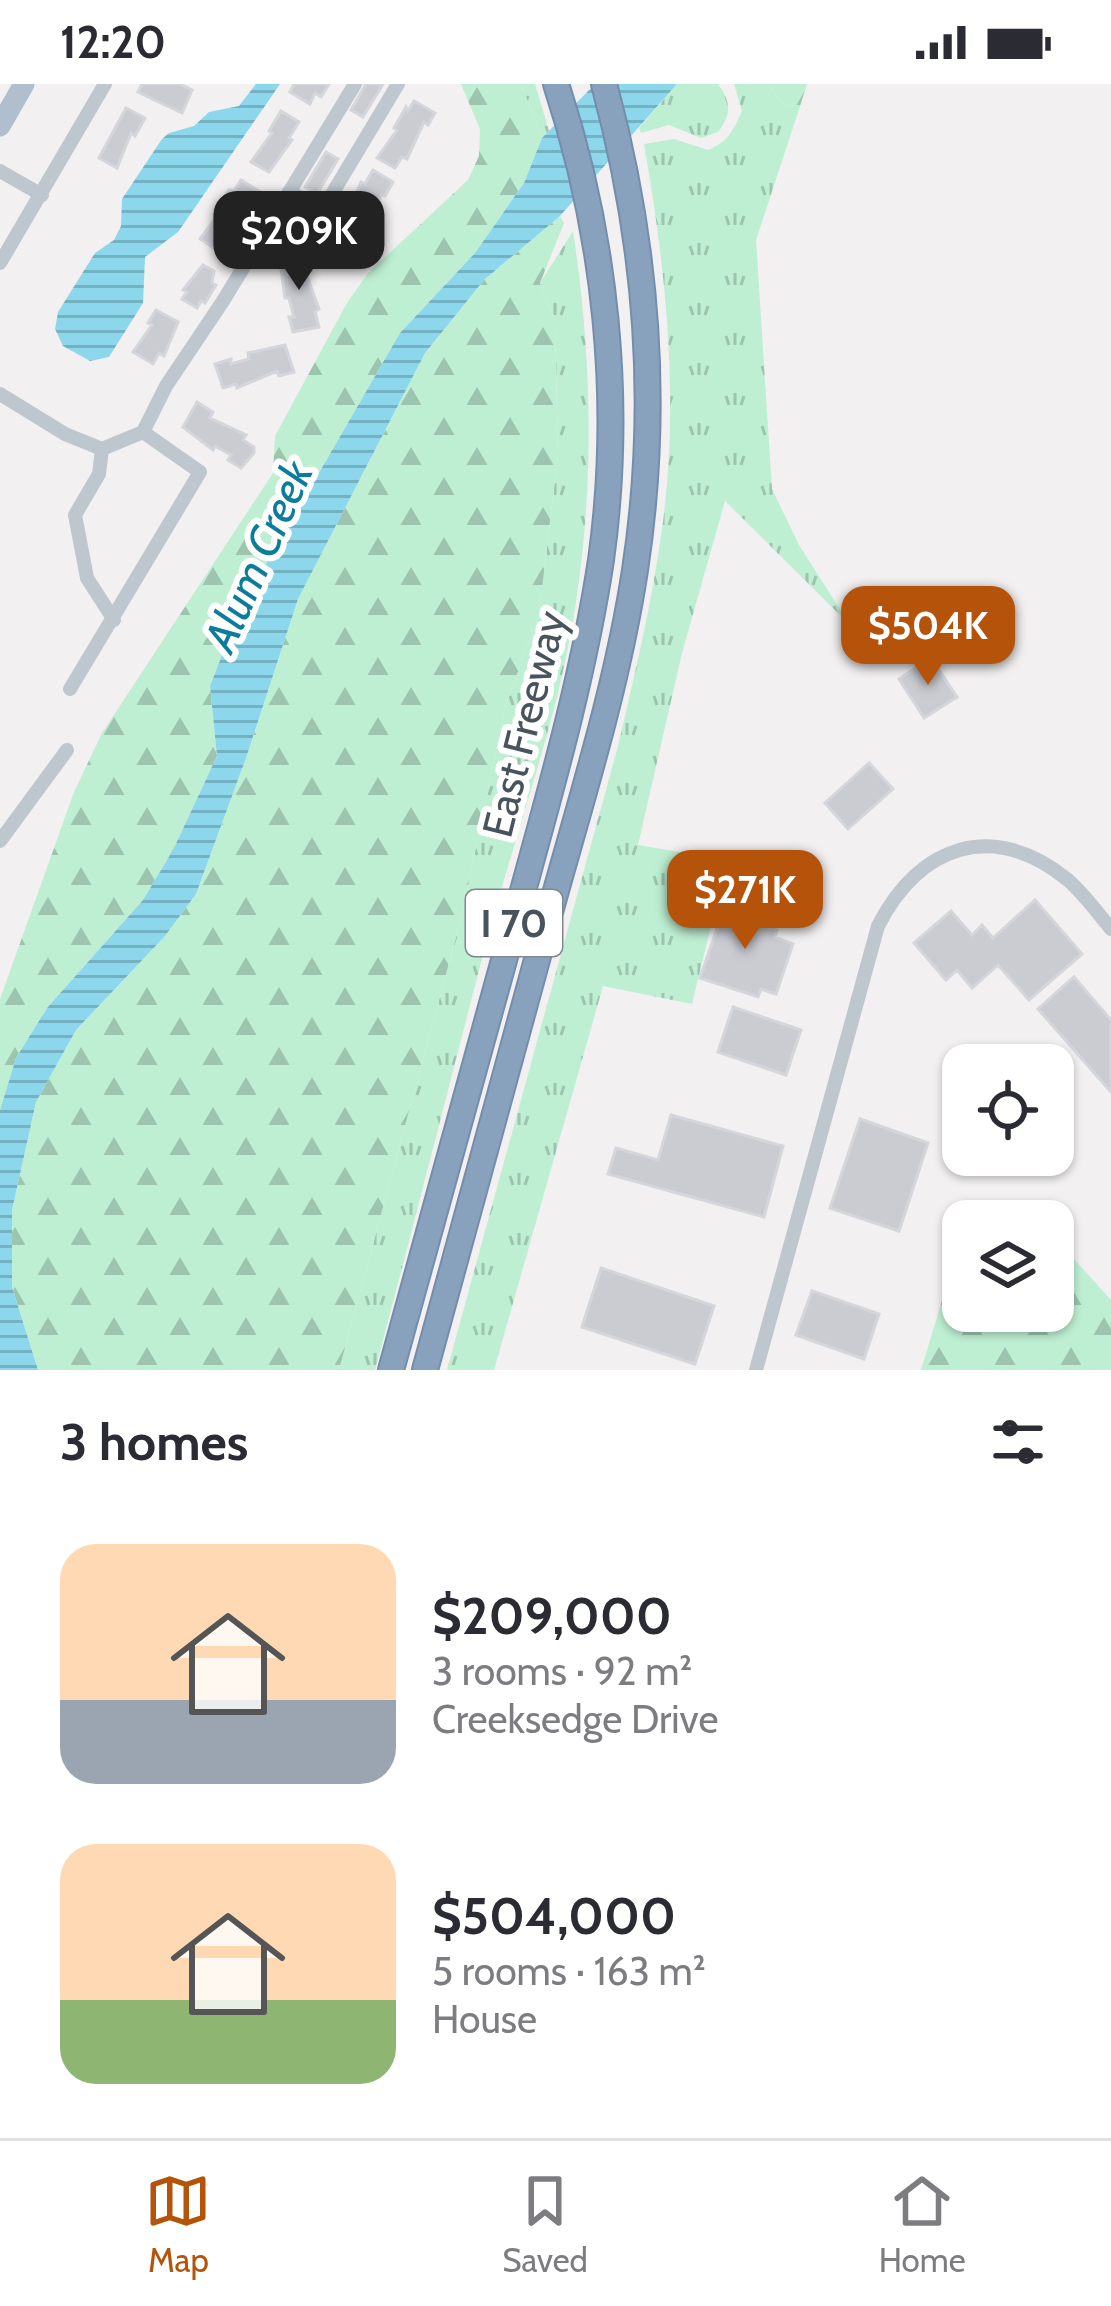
<!DOCTYPE html>
<html lang="en">
<head>
<meta charset="utf-8">
<style>
  :root { --surface:#fff; --page:#f7f7f7; --text:#2b2b33; --muted:#7c7c81; --line:#e1e1e2; --accent:#b45309 }
  body { margin:0; font-family:Cabin,sans-serif; background:var(--page); color:var(--text); height:100vh; display:flex; flex-direction:column; font-size:45px; white-space:nowrap }
  * { box-sizing:border-box; margin:0 }
  p { font-size:39px; color:var(--muted) }
  .icon { flex:none; width:66px; height:66px; fill:none; stroke:currentColor; stroke-width:2; stroke-linecap:round; stroke-linejoin:round }
  .map { position:relative; height:1286px; overflow:hidden }
  .drawer { display:flex; flex-direction:column; background:var(--surface); flex:1 }
  .drawer>* { flex:none }
  .fabs { position:absolute; left:942px; top:960px; display:grid; gap:24px }
  .fabs a { display:grid; place-items:center; width:132px; height:132px; border-radius:24px; background:var(--surface); box-shadow:0 3px 9px #0004; font-size:60px }
  .price { position:absolute; translate:-50% -102px; padding:0 27px; border-radius:24px; background:var(--accent); color:#fff; font-size:39px; line-height:78px; filter:drop-shadow(0 3px 6px #0008) }
  .price::after { content:''; position:absolute; left:50%; top:72px; width:36px; height:27px; margin-left:-18px; background:inherit; clip-path:polygon(0 0,100% 0,50% 100%) }
  .price.current { background:#222; color:#fff }
  ul { padding:0; list-style:none }
  li { display:flex; align-items:center; gap:36px; height:300px; padding:0 60px }
  li span { display:grid; place-items:center; flex:none; width:336px; height:240px; border-radius:36px; color:#555 }
  li>.icon { margin-inline-start:auto }
  span .icon { width:144px; height:144px; fill:#fffc; stroke-width:1 }
  li b { font-size:51px }
  h2 { display:flex; justify-content:space-between; align-items:center; height:144px; padding:0 60px; font-size:51px }
  .status { display:flex; justify-content:space-between; align-items:center; height:84px; padding:0 60px; background:var(--surface); direction:ltr }
  .status svg { height:33px; fill:currentColor }
  .menu { display:flex; justify-content:space-around; align-items:center; height:168px; border-top:3px solid var(--line); background:var(--surface); font-size:33px; color:var(--muted) }
  .menu a { display:grid; justify-items:center; gap:6px }
  .menu .current { color:var(--accent) }
  .map>svg:first-child { display:block }
</style>
</head>
<body>
<div class="status"><b>12:20</b><svg viewBox="0 0 49 12"><path d="M0 12V9h3v3zM5 12V6h3v6zM10 12V3h3v9zM15 12V0h3v12zM26 1h20v11H26zM47 4h2v5h-2z"/></svg></div>
<div class="map">
<svg width="1111" height="1286" viewBox="0 0 1111 1286">
  <defs>
    <pattern id="grass-tufts" width="24" height="20" patternUnits="userSpaceOnUse" patternTransform="scale(3)"><rect width="24" height="20" fill="#beefd2"/><path d="M3 7l-1-3M5 7V3M7 7l1-3M15 17l-1-3M17 17v-4M19 17l1-3" fill="none" stroke="#9cc4ae"/></pattern>
    <pattern id="forest-firs" width="22" height="20" patternUnits="userSpaceOnUse" patternTransform="scale(3)"><rect width="22" height="20" fill="#beefd2"/><path d="M5 1l3.5 6h-7zM16 11l3.5 6h-7z" fill="#9cc4ae"/></pattern>
    <pattern id="water-rules" width="6" height="5" patternUnits="userSpaceOnUse" patternTransform="scale(3)"><rect width="6" height="5" fill="#8cd7ec"/><path d="M0 2.5h6" fill="none" stroke="#74b1c2"/></pattern>
  </defs>
  <rect width="100%" height="100%" fill="#f2f0f0"/>
  <path fill="url(#grass-tufts)" d="M521 0H535L549 47 542 54Z
    M677 0H718C731 18 732 30 718 48L701 54 669 41 641 49 639 44Z
    M734 0H767L785 21 800 22 756 156 772 405 799 461 850 541 725 417 682 569 638 761 727 776 692 920 603 902 494 1286H447L618 662C635 590 652 518 662 445 680 318 666 185 644 60L674 55 708 66C728 58 733 47 742 27Z
    M573 147C597 304 595 463 556 617 534 702 505 786 483 871 447 1009 412 1148 375 1286H339L462 831 505 623 539 530 558 371 555 237 540 199Z"/>
  <path fill="url(#forest-firs)" d="M461 0H521L542 54 524 99 475 169 400 249 239 527 210 602 217 672 173 766 143 816 47 924 16 974 0 1026V915L74 708 102 649 273 389 275 352 347 219 368 189 468 96 479 72 480 45Z
    M767 0H807L800 22 785 21Z
    M560 132 564 139 540 199 555 237 558 371 539 530 505 623 462 831 339 1286H38L12 1203V1126L36 1018 76 946 165 852 196 810 246 674 298 515 425 269 484 196Z
    M1074 1175 1111 1216V1286H921L950 1190 963 1196V1227H1053V1192Z"/>
  <path fill="url(#water-rules)" d="M256 0H280L178 148 145 173 143 219 109 273 90 277 63 262 55 245 58 228 95 169 114 156 121 142 122 115 162 55 169 49 194 42 209 28 239 22Z
    M595 0H677L560 132 484 196 425 269 298 515 246 674 196 810 165 852 76 946 36 1018 12 1126V1203L38 1286H0V1026L16 974 47 924 143 816 173 766 217 672 210 602 239 527 400 249 475 169 524 99 542 54Z"/>
  <path fill="#caccd2" stroke="#d4d6db" stroke-width="3" d="M142 0H180L192 6 182 29 138 8Z
    M294 0H329L321 13 315 9 310 20 290 8Z
    M366 0H383L363 33 351 26Z
    M414 17 435 29 428 41 424 38 407 75 402 73 395 84 377 74 397 46 394 44 406 23 408 27Z
    M126 24 145 34 135 52 131 49 117 84 99 74Z
    M281 27 299 38 289 54 292 56 269 88 251 78 272 49 269 47Z
    M326 68 338 75 317 110 305 103Z
    M373 86 393 98 385 112 381 111 368 142 347 130 361 98 365 100Z
    M241 96 262 109 253 124 250 121 232 157 221 169 200 155 221 127 218 123 229 106 234 107Z
    M299 169 301 173 306 171 310 187H305L319 225 315 228 319 243 293 248 289 233H294L289 214H285L280 178Z
    M203 181 214 187 212 199 216 201 205 219 201 217 197 224 182 215 187 208 183 206Z
    M156 226 178 238 164 272 159 269 153 280 133 268 152 241 148 239Z
    M285 261 294 288 279 292 277 287 237 304 236 300 223 304 215 280 231 275V280L249 275 248 269Z
    M197 318 213 328 210 334 246 351 243 356 254 363V369L241 384 228 376 231 371 215 362 213 366 183 343Z
    M931 574 957 613 924 634 899 595Z
    M869 679 893 705 848 745 825 719Z
    M730 807 751 814 744 835 777 846 775 853 793 860 776 910 761 905 758 913 700 894Z
    M1035 816 1082 870 1029 916 998 881 972 904 957 886 946 896 914 859 951 827 972 851 982 841 993 854Z
    M1074 893 1111 936V1008L1038 925Z
    M733 923 801 946 786 991 718 968Z
    M671 1031 783 1062 764 1133 608 1090 616 1064 658 1076Z
    M860 1035 928 1059 899 1147 830 1124Z
    M601 1184 714 1222 695 1280 582 1243Z
    M812 1207 879 1230 864 1275 796 1251Z"/>
  <g fill="none" stroke-linecap="round" stroke-linejoin="round">
    <g stroke="#738daa" stroke-width="28">
      <path id="highway" d="M391 1286C431 1140 471 994 512 847 545 725 582 602 601 476 623 318 606 152 556 0
        M425 1286C466 1137 507 988 547 839 579 722 617 605 635 486 660 322 647 159 604 0"/>
    </g>
    <path stroke="#bec7ce" stroke-width="14" d="M0 87 42 111
      M289 108 323 125 398 0
      M0 179 105 0
      M0 310 65 350 102 365 143 348
      M143 348 166 302 223 217 355 0
      M102 365 99 390 75 431 87 494 114 536
      M70 605 200 388 143 348
      M0 757 67 666
      M756 1286 878 842C919 761 993 735 1068 796 1084 810 1097 828 1111 845"/>
    <path stroke="#afbfce" stroke-width="21" d="M0 42 24 0"/>
    <use href="#highway" stroke="#88a2be" stroke-width="24"/>
  </g>
  <g text-anchor="middle" dominant-baseline="central" stroke-width="12" stroke-linejoin="round" paint-order="stroke">
    <rect fill="#fff" stroke="#7f878e" stroke-width="3" x="466" y="806" width="96" height="66" rx="9"/>
    <g font-size="39" font-weight="bold" fill="#48535d">
      <text x="514" y="839">I 70</text>
    </g>
    <g font-size="42" fill="#48535d" stroke="#fff">
      <text transform="translate(524 640) rotate(-76)">East Freeway</text>
    </g>
    <g font-size="45" font-style="italic" fill="#0d7c9c" stroke="#fff">
      <text transform="translate(258 472) rotate(-66)">Alum Creek</text>
    </g>
  </g>
</svg>
<div class="fabs">
<a><svg class="icon" aria-label="locate" viewBox="0 0 24 24"><circle cx="12" cy="12" r="6"/><path d="M12 2v4M12 18v4M2 12h4M18 12h4"/></svg></a>
<a><svg class="icon" aria-label="layers" viewBox="0 0 24 24"><path d="M12 4l9 5-9 5-9-5zM3 14l9 5 9-5"/></svg></a>
</div>
<b class="price current" style="left:299px;top:209px">$209K</b>
<b class="price" style="left:928px;top:604px">$504K</b>
<b class="price" style="left:745px;top:868px">$271K</b>
</div>
<section class="drawer">
<h2>3 homes<svg class="icon" aria-label="filters" viewBox="0 0 24 24"><path d="M4 7h16M4 17h16"/><circle cx="9" cy="7" r="2"/><circle cx="15" cy="17" r="2"/></svg></h2>
<ul>
<li><span style="background:linear-gradient(#ffd9b3 65%,#9aa5b1 0)"><svg class="icon" aria-label="home" viewBox="0 0 24 24"><path d="M3 11l9-7 9 7M6 9v11h12V9"/></svg></span><div><b>$209,000</b><p>3 rooms · 92 m²</p><p>Creeksedge Drive</p></div></li>
<li><span style="background:linear-gradient(#ffd9b3 65%,#8fb573 0)"><svg class="icon" aria-label="home" viewBox="0 0 24 24"><path d="M3 11l9-7 9 7M6 9v11h12V9"/></svg></span><div><b>$504,000</b><p>5 rooms · 163 m²</p><p>House</p></div></li>
</ul>
</section>
<nav class="menu">
<a class="current"><svg class="icon" aria-label="map" viewBox="0 0 24 24"><path d="M3 6l6-2 6 2 6-2v14l-6 2-6-2-6 2zM9 4v14M15 6v14"/></svg>Map</a>
<a><svg class="icon" aria-label="saved" viewBox="0 0 24 24"><path d="M7 4h10v16l-5-4-5 4z"/></svg>Saved</a>
<a><svg class="icon" aria-label="home" viewBox="0 0 24 24"><path d="M3 11l9-7 9 7M6 9v11h12V9"/></svg>Home</a>
</nav>
</body>
</html>
